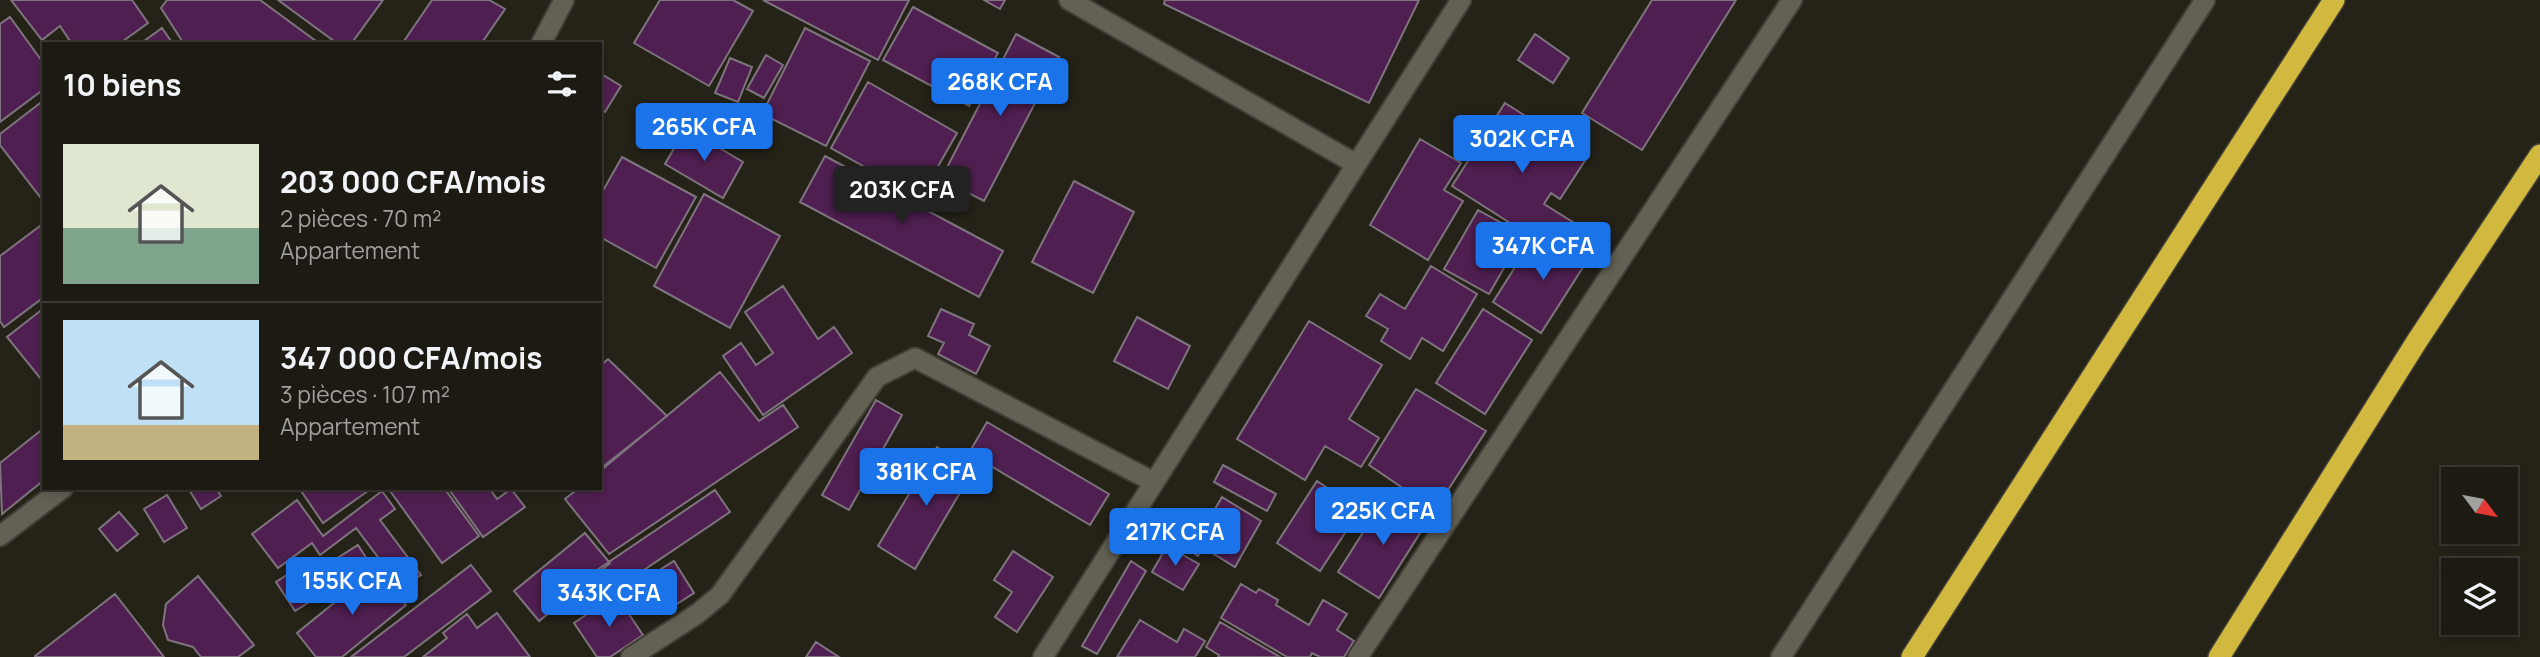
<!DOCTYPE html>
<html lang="fr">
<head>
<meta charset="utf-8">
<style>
  :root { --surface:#1c1a12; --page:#25231b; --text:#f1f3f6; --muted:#a0a19f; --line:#3a3832; --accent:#1a73e8 }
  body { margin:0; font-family:Manrope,sans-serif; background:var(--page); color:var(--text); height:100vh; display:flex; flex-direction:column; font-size:26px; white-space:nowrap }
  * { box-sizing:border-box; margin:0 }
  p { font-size:23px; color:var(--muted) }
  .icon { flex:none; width:38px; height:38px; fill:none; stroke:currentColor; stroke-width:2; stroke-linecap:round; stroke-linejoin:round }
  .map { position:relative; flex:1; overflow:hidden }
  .panel { position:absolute; left:42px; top:42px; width:560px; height:448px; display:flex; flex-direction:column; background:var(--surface); border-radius:0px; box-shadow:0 4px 10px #0003,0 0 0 2px var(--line) }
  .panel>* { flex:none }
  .needle { width:46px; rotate:122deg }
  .controls { position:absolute; left:2441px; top:467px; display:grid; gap:14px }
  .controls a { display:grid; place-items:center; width:77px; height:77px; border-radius:0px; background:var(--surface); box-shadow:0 4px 10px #0003,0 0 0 2px var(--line); font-size:35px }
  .price { position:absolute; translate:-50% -60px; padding:0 16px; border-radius:7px; background:var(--accent); color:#fff; font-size:23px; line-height:46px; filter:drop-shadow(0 2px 4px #0008) }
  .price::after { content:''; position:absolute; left:50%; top:42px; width:21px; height:16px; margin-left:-10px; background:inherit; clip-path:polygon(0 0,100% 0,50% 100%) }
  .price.on { background:#222; color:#fff }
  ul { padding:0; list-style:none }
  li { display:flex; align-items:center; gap:21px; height:175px; padding:0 21px }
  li+li { border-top:2px solid var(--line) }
  li span { display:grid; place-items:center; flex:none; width:196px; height:140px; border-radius:0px; color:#555 }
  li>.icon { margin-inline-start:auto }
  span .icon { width:84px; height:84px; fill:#fffc; stroke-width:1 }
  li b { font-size:30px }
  h2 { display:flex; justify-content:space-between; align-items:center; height:84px; padding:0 21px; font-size:30px }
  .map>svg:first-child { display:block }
</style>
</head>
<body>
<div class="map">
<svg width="2540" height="657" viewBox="0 0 2540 657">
  <rect width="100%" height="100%" fill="#252318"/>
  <path fill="#501f51" stroke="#7e747e" stroke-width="2" d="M11 0H132L148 23 119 44H72L60 26 42 40Z
    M167 0H260L320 44H238L236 41 231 44H184L161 8Z
    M278 0H383L351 44H338Z
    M432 0H489L505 9 481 44H402Z
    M660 0H733L753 11 709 86 634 43Z
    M763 0H909L878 60Z
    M984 0H1005L1000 9Z
    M1165 0H1419L1369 103 1164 4Z
    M1652 0H1736L1642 150 1582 113Z
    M913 7 998 53 969 106 883 60Z
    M10 17 44 64V89L0 122V24Z
    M162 28 173 44H140Z
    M805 28 870 61 826 146 762 114Z
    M1016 34 1059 57 984 201 941 179Z
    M1535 34 1569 58 1553 83 1518 60Z
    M766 55 783 65 764 98 747 89Z
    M730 58 752 67 738 102 715 93Z
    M600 73 621 86 605 112 600 109Z
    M868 82 957 133 920 198 831 148Z
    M44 100V202L0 145V134Z
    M1505 103 1588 156 1560 199 1551 193 1544 204 1576 224 1563 245 1548 236 1543 244 1452 186Z
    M686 128 743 162 723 198 665 164Z
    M1420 139 1461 163 1444 190 1463 201 1428 260 1370 225Z
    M825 156 1003 251 979 297 800 202Z
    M622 157 696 197 656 268 600 237V196Z
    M1074 181 1134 212 1093 293 1032 262Z
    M704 194 780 236 730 328 654 286Z
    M1478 210 1523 235 1489 294 1444 269Z
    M44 223V297L4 327 0 321V256Z
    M1574 233 1596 247 1541 333 1493 302 1524 253 1536 260 1548 242 1562 251Z
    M1431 266 1477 294 1443 351 1422 338 1410 359 1381 341 1388 329 1366 316 1380 294 1405 309Z
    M783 286 818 339 834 327 852 353 763 415 723 356 741 343 756 365 773 353 745 312Z
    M44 308V383L7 337Z
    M941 309 974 324 969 335 990 346 976 374 938 354 944 343 928 336Z
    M1483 309 1532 340 1485 414 1436 383Z
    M1137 317 1190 346 1168 389 1114 361Z
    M1309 321 1382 365 1349 419 1379 438 1361 467 1325 446 1305 480 1237 439Z
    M608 359 667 416 600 469V366Z
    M720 372 759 421 783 405 798 427 609 554 565 499 579 488H600V471Z
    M1416 389 1486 431 1435 510 1369 465Z
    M876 400 902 415 849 510 822 495Z
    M987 422 1109 494 1090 525 969 453Z
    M44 428V480L2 514 0 463Z
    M937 447 974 469 915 569 878 546Z
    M1223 465 1276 494 1267 511 1214 482Z
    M1317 481 1360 510 1320 571 1277 543Z
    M188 488H216L221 496 201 509Z
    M299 488H372L323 523Z
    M388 488H444L479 536 442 563Z
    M448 488H489L497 499 511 489 525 507 483 537Z
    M715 490 730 512 608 594 594 572Z
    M382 491 395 509 380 520 421 575 401 588 356 528 320 555 312 543 278 568 252 534 297 500 323 536Z
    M167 495 187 528 164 542 144 509Z
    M1386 496 1427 522 1379 598 1338 572Z
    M1222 497 1261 521 1235 567 1209 551 1220 535 1205 526Z
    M119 512 138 534 117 551 99 529Z
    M1186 527 1208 539 1198 556 1176 543Z
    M585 533 610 563 539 621 514 591Z
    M358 545 370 564 295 611 276 582 310 560 317 571Z
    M1167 546 1199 564 1183 590 1152 572Z
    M1013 551 1053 577 1017 632 995 617 1012 592 994 580Z
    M674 561 694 593 666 611 658 599 636 613 623 593Z
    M1131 561 1146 571 1097 654 1082 646Z
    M471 565 491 591 404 657H351Z
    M377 568 406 605 342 657H316L297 633Z
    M198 576 254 645 238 657H201L193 647 168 640 163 625 166 604Z
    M1241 584 1256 593 1259 589 1278 600 1276 605 1309 625 1323 600 1347 614 1337 630 1354 641 1344 657H1320L1312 653 1310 657H1287L1221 618Z
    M115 594 164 657H35V656Z
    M616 595 643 635 610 657H597L574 623Z
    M497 613 530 657H423L447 638 443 633 467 614 477 628Z
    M1140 620 1177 642 1184 629 1205 641 1195 657H1117Z
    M1220 622 1280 657H1218L1219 655 1206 647Z
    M816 642 839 657H806Z"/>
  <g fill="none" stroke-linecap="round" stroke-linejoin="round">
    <g stroke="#403e36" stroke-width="23">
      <path id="minor" d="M1069 0 1356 164
        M541 44 564 0
        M0 536 63 488
        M631 657 697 614 720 595 877 377 915 358 1154 482
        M1043 657 1461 0
        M1358 657 1792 0
        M1781 657 2205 0"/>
    </g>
    <g stroke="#403e36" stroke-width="24">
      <path id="motorway" d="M1912 657 2334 0
        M2219 657 2417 341 2540 155"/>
    </g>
    <use href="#minor" stroke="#636154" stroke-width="19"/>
    <use href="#motorway" stroke="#d1b83f" stroke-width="21"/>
  </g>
</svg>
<div class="controls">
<a><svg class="needle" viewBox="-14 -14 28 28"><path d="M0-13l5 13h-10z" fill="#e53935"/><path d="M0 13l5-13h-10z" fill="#a0a19f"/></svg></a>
<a><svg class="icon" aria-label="layers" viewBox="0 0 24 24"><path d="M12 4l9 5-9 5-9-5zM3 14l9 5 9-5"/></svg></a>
</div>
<b class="price" style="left:1000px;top:118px">268K CFA</b>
<b class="price" style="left:704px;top:163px">265K CFA</b>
<b class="price" style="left:1522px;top:175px">302K CFA</b>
<b class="price on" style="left:902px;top:226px">203K CFA</b>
<b class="price" style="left:1543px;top:282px">347K CFA</b>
<b class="price" style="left:926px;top:508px">381K CFA</b>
<b class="price" style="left:1383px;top:547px">225K CFA</b>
<b class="price" style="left:1175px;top:568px">217K CFA</b>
<b class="price" style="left:352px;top:617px">155K CFA</b>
<b class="price" style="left:609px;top:629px">343K CFA</b>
<section class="panel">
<h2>10 biens<svg class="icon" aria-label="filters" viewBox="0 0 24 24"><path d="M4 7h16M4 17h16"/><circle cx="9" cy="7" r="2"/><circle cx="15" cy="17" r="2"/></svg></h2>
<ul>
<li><span style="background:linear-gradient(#dfe7d0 60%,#7fa58c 0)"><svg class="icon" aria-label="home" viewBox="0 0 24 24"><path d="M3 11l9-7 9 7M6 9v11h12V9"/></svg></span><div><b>203 000 CFA/mois</b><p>2 pièces · 70 m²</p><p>Appartement</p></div></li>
<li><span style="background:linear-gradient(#bfe0f5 75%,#c2b280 0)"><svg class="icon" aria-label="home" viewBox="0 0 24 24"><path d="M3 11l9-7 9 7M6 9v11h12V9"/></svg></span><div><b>347 000 CFA/mois</b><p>3 pièces · 107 m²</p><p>Appartement</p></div></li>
</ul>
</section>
</div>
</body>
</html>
